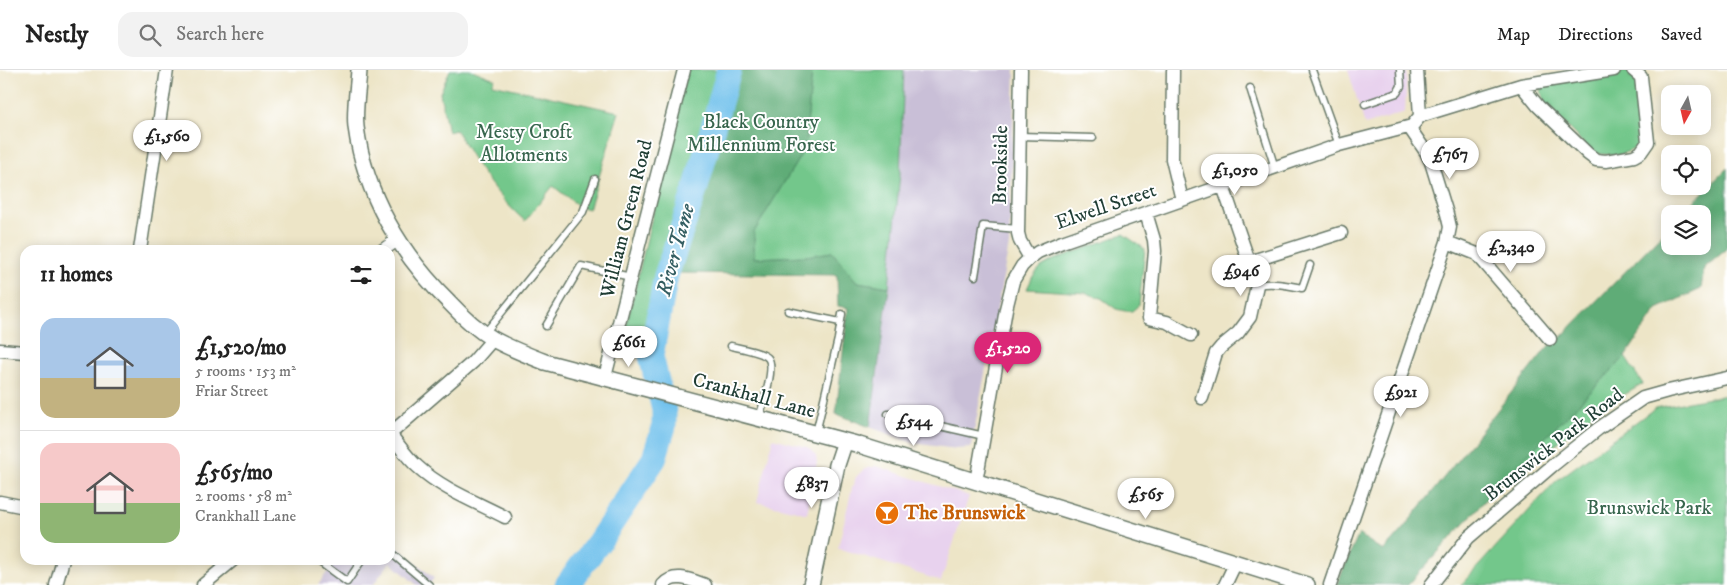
<!DOCTYPE html>
<html lang="en">
<head>
<meta charset="utf-8">
<style>
  :root { --surface:#fff; --page:#f2f2f2; --text:#222; --muted:#767676; --line:#e0e0e0; --accent:#db2777 }
  body { margin:0; font-family:"IM FELL DW Pica",serif; background:var(--page); color:var(--text); height:100vh; display:flex; flex-direction:column; font-size:19px; white-space:nowrap }
  * { box-sizing:border-box; margin:0 }
  p { font-size:16px; color:var(--muted) }
  .icon { flex:none; width:28px; height:28px; fill:none; stroke:currentColor; stroke-width:2; stroke-linecap:round; stroke-linejoin:round }
  .map { position:relative; flex:1; overflow:hidden }
  .drawer { position:absolute; left:20px; top:175px; width:375px; height:320px; display:flex; flex-direction:column; background:var(--surface); border-radius:15px; box-shadow:0 2px 12px #0003 }
  .drawer>* { flex:none }
  .needle { width:32px; rotate:188deg }
  .buttons { position:absolute; left:1661px; top:15px; display:grid; gap:10px }
  .buttons a { display:grid; place-items:center; width:50px; height:50px; border-radius:10px; background:var(--surface); box-shadow:0 2px 12px #0003; font-size:25px }
  .price { position:absolute; translate:-50% -42px; padding:0 11px; border-radius:18px; background:#fff; color:#222; font-size:16px; line-height:32px; filter:drop-shadow(0 1px 2px #0008) }
  .price::after { content:''; position:absolute; left:50%; top:30px; width:15px; height:11px; margin-left:-8px; background:inherit; clip-path:polygon(0 0,100% 0,50% 100%) }
  .price.selected { background:var(--accent); color:#fff }
  ul { padding:0; list-style:none }
  li { display:flex; align-items:center; gap:15px; height:125px; padding:0 20px }
  li+li { border-top:1px solid var(--line) }
  li span { display:grid; place-items:center; flex:none; width:140px; height:100px; border-radius:15px; color:#555 }
  li>.icon { margin-inline-start:auto }
  span .icon { width:60px; height:60px; fill:#fffc; stroke-width:1 }
  li b { font-size:21px }
  h2 { display:flex; justify-content:space-between; align-items:center; height:60px; padding:0 20px; font-size:21px }
  header { display:flex; align-items:center; gap:30px; box-sizing:border-box; height:70px; padding:0 25px; background:var(--surface); border-bottom:1px solid var(--line) }
  header strong { font-size:24px }
  nav { display:flex; gap:28px; margin-inline-start:auto; font-size:18px }
  .search { width:350px; height:45px; background:var(--page); display:flex; align-items:center; gap:12px; box-sizing:border-box; padding:0 18px; border-radius:15px; color:var(--muted); font-size:19px }
  .map>svg:first-child { display:block }
</style>
</head>
<body>
<header>
<strong>Nestly</strong>
<div class="search"><svg class="icon" aria-label="search" viewBox="0 0 24 24"><circle cx="10" cy="10" r="6"/><path d="M15 15l6 6"/></svg>Search here</div>
<nav><a>Map</a><a>Directions</a><a>Saved</a></nav>
</header>
<div class="map">
<svg width="1727" height="515" viewBox="0 0 1727 515">
  <rect width="100%" height="100%" fill="#fff"/>
  <filter id="ink" filterUnits="userSpaceOnUse"><feTurbulence type="fractalNoise" baseFrequency=".02" numOctaves="2"/><feDisplacementMap in="SourceGraphic" scale="10" xChannelSelector="R" yChannelSelector="G"/><feConvolveMatrix kernelMatrix="1 2 1 2 8 2 1 2 1" color-interpolation-filters="sRGB"/></filter>
  <filter id="wash" filterUnits="userSpaceOnUse"><feTurbulence type="fractalNoise" baseFrequency=".0096" numOctaves="4" result="noise"/><feDisplacementMap in="SourceGraphic" scale="20" xChannelSelector="R" yChannelSelector="G"/><feGaussianBlur stdDeviation="1.12" result="paint"/><feColorMatrix in="noise" values="0 0 0 0 0 0 0 0 0 0 0 0 0 0 0 0 0 1.4 0 .05"/><feComposite in="paint" operator="in"/></filter>
  <g filter="url(#wash)">
    <rect width="100%" height="100%" fill="#ede5c7"/>
    <path fill="#e8d2ee" d="M1348 0H1407L1405 42 1365 55Z
      M773 368 807 377 812 380 816 386 817 392 807 444 793 440 757 432Z
      M876 396 969 426 941 511 838 478 852 418 856 407 864 399Z"/>
    <path fill="#c9bfd7" d="M904 0H1015L1009 175 971 378 956 379 913 373 870 357 889 217 900 103Z
      M390 471 434 508 429 515H417L390 492 373 515H318L336 490H390Z"/>
    <path fill="#73c78b" stroke="#498260" d="M450 0H472L495 9 492 14 619 42 589 139 580 137 553 116 525 151C496 126 475 94 456 60L448 62 440 23Z
      M687 0H718L668 169 655 218 642 284 619 286Z
      M812 0H904L900 103 889 217 857 212 832 182 807 186 754 188V162L805 78Z
      M1630 1 1638 12 1642 64 1639 77 1619 85 1599 84 1587 77 1545 35 1541 21 1543 16 1547 13Z
      M1123 164 1145 179 1139 235 1132 241H1125L1116 239 1101 228 1086 223 1027 219 1033 206 1041 197 1053 190Z
      M1625 287 1643 314 1594 342 1518 406 1514 399Z
      M1727 325V515H1461L1556 411 1655 338Z"/>
    <path fill="#5eac77" stroke="#3e7456" d="M734 0H812L805 78 754 162V188L807 186 832 182 857 212 889 217 870 357 836 344 848 238 838 236 837 205 675 203Z
      M1727 98V179L1704 198 1701 219 1657 239 1625 287 1514 399 1408 515 1337 514 1359 464 1383 481 1402 460 1546 279 1561 267 1670 156V176H1702V144H1682Z"/>
    <g fill="none" stroke-linecap="round" stroke-linejoin="round">
      <path stroke="#71c1ec" stroke-width="25" d="M567 515 599 472 654 389 664 356V340L651 286 666 206 696 117 729 0"/>
    </g>
  </g>
  <g filter="url(#ink)">
    <g fill="none" stroke-linecap="round" stroke-linejoin="round">
      <g stroke="#677867" stroke-width="9">
        <path id="service" d="M1312 0 1339 75
          M1250 18 1275 98
          M1365 34 1397 23 1401 16 1400 0
          M1020 66 1093 68
          M975 206 983 156 1018 159
          M1257 215C1273 212 1287 215 1302 218L1310 195
          M788 241 840 252
          M546 256 581 196 631 207
          M485 263 583 142 595 109
          M731 276C739 278 763 282 768 288 776 297 762 337 759 348
          M888 344 984 366
          M816 363 838 269 842 244
          M390 482 429 515
          M317 490 347 512 362 490"/>
      </g>
      <g stroke="#677867" stroke-width="15">
        <path id="minor" d="M1021 0 1018 163 1020 171 1030 188
          M1173 0 1172 89 1182 130
          M1417 0 1420 46
          M1521 15 1538 36 1588 84 1596 90 1606 91 1634 86 1641 82 1648 72 1641 7 1633 0
          M1420 46 1521 15 1614 0
          M1146 143 1154 170 1155 181 1149 248 1167 252 1191 265
          M1447 172 1477 184 1550 269
          M140 180 167 0
          M383 180 397 170
          M1249 192 1341 163
          M0 280 25 282
          M605 307 684 0
          M1202 328 1216 283 1221 277 1238 263 1250 247 1257 215 1223 116
          M390 364C399 375 407 388 418 397 442 419 476 432 505 447
          M390 364 473 292 493 269
          M976 412 1006 239 1013 211 1022 196 1030 188 1038 182 1062 172 1339 75 1412 56 1420 46
          M0 432 25 437
          M56 515 63 490
          M203 515 233 490
          M663 515C674 502 691 510 705 515
          M1225 515 1235 494
          M1330 515 1447 172 1450 157 1447 144 1431 92 1426 82 1409 57
          M1431 515 1468 468 1552 396 1598 359 1643 328 1668 321 1727 308"/>
      </g>
      <g stroke="#677867" stroke-width="18">
        <path id="tertiary" d="M359 0C358 19 354 39 356 57 365 125 401 185 449 232 462 246 476 259 493 269 509 278 527 285 545 292L856 374 1307 515
          M811 515 837 395 845 371"/>
      </g>
      <use href="#service" stroke="#fff" stroke-width="6"/>
      <use href="#minor" stroke="#fff" stroke-width="12"/>
      <use href="#tertiary" stroke="#fff" stroke-width="15"/>
    </g>
  </g>
  <defs>
    <g id="bar-disc" transform="scale(1.25)"><circle r="9.5" fill="#e8710a" stroke="#fff"/><path d="M-6-5H6L.8 .8V4.5H3.5V6h-7V4.5H-.8V.8Z" fill="#fff"/></g>
  </defs>
  <g fill-rule="evenodd">
    <use href="#bar-disc" x="887" y="443"/>
  </g>
  <g text-anchor="middle" dominant-baseline="central" stroke-width="4" stroke-linejoin="round" paint-order="stroke">
    <g font-size="20" fill="#38664e" stroke="#fff">
      <text x="761" y="52">Black Country<tspan x="761" dy="23">Millennium Forest</tspan></text>
      <text x="524" y="62">Mesty Croft<tspan x="524" dy="23">Allotments</tspan></text>
      <text x="1649" y="438">Brunswick Park</text>
    </g>
    <g font-size="20" fill="#1f3d34" stroke="#fff">
      <text transform="translate(1001 95) rotate(-89)">Brookside</text>
      <text transform="translate(1106 137) rotate(-19)">Elwell Street</text>
      <text transform="translate(627 149) rotate(-76)">William Green Road</text>
      <text transform="translate(754 326) rotate(15)">Crankhall Lane</text>
      <text transform="translate(1554 375) rotate(-38)">Brunswick Park Road</text>
    </g>
    <g font-size="20" font-weight="bold" fill="#c56008" stroke="#fff" text-anchor="start">
      <text x="904" y="443">The Brunswick</text>
    </g>
    <g font-size="21" font-style="italic" fill="#345e62" stroke="#fff">
      <text transform="translate(676 180) rotate(-75)">River Tame</text>
    </g>
  </g>
</svg>
<div class="buttons">
<a><svg class="needle" viewBox="-14 -14 28 28"><path d="M0-13l5 13h-10z" fill="#e53935"/><path d="M0 13l5-13h-10z" fill="#767676"/></svg></a>
<a><svg class="icon" aria-label="locate" viewBox="0 0 24 24"><circle cx="12" cy="12" r="6"/><path d="M12 2v4M12 18v4M2 12h4M18 12h4"/></svg></a>
<a><svg class="icon" aria-label="layers" viewBox="0 0 24 24"><path d="M12 4l9 5-9 5-9-5zM3 14l9 5 9-5"/></svg></a>
</div>
<b class="price" style="left:167px;top:92px">£1,560</b>
<b class="price" style="left:1450px;top:110px">£767</b>
<b class="price" style="left:1235px;top:126px">£1,050</b>
<b class="price" style="left:1511px;top:203px">£2,340</b>
<b class="price" style="left:1241px;top:227px">£946</b>
<b class="price" style="left:629px;top:298px">£661</b>
<b class="price selected" style="left:1008px;top:304px">£1,520</b>
<b class="price" style="left:1401px;top:348px">£921</b>
<b class="price" style="left:914px;top:377px">£544</b>
<b class="price" style="left:812px;top:439px">£837</b>
<b class="price" style="left:1146px;top:450px">£565</b>
<section class="drawer">
<h2>11 homes<svg class="icon" aria-label="filters" viewBox="0 0 24 24"><path d="M4 7h16M4 17h16"/><circle cx="9" cy="7" r="2"/><circle cx="15" cy="17" r="2"/></svg></h2>
<ul>
<li><span style="background:linear-gradient(#a9c7e8 60%,#c2b280 0)"><svg class="icon" aria-label="home" viewBox="0 0 24 24"><path d="M3 11l9-7 9 7M6 9v11h12V9"/></svg></span><div><b>£1,520/mo</b><p>5 rooms · 153 m²</p><p>Friar Street</p></div></li>
<li><span style="background:linear-gradient(#f6c9c9 60%,#8fb573 0)"><svg class="icon" aria-label="home" viewBox="0 0 24 24"><path d="M3 11l9-7 9 7M6 9v11h12V9"/></svg></span><div><b>£565/mo</b><p>2 rooms · 58 m²</p><p>Crankhall Lane</p></div></li>
</ul>
</section>
</div>
</body>
</html>
